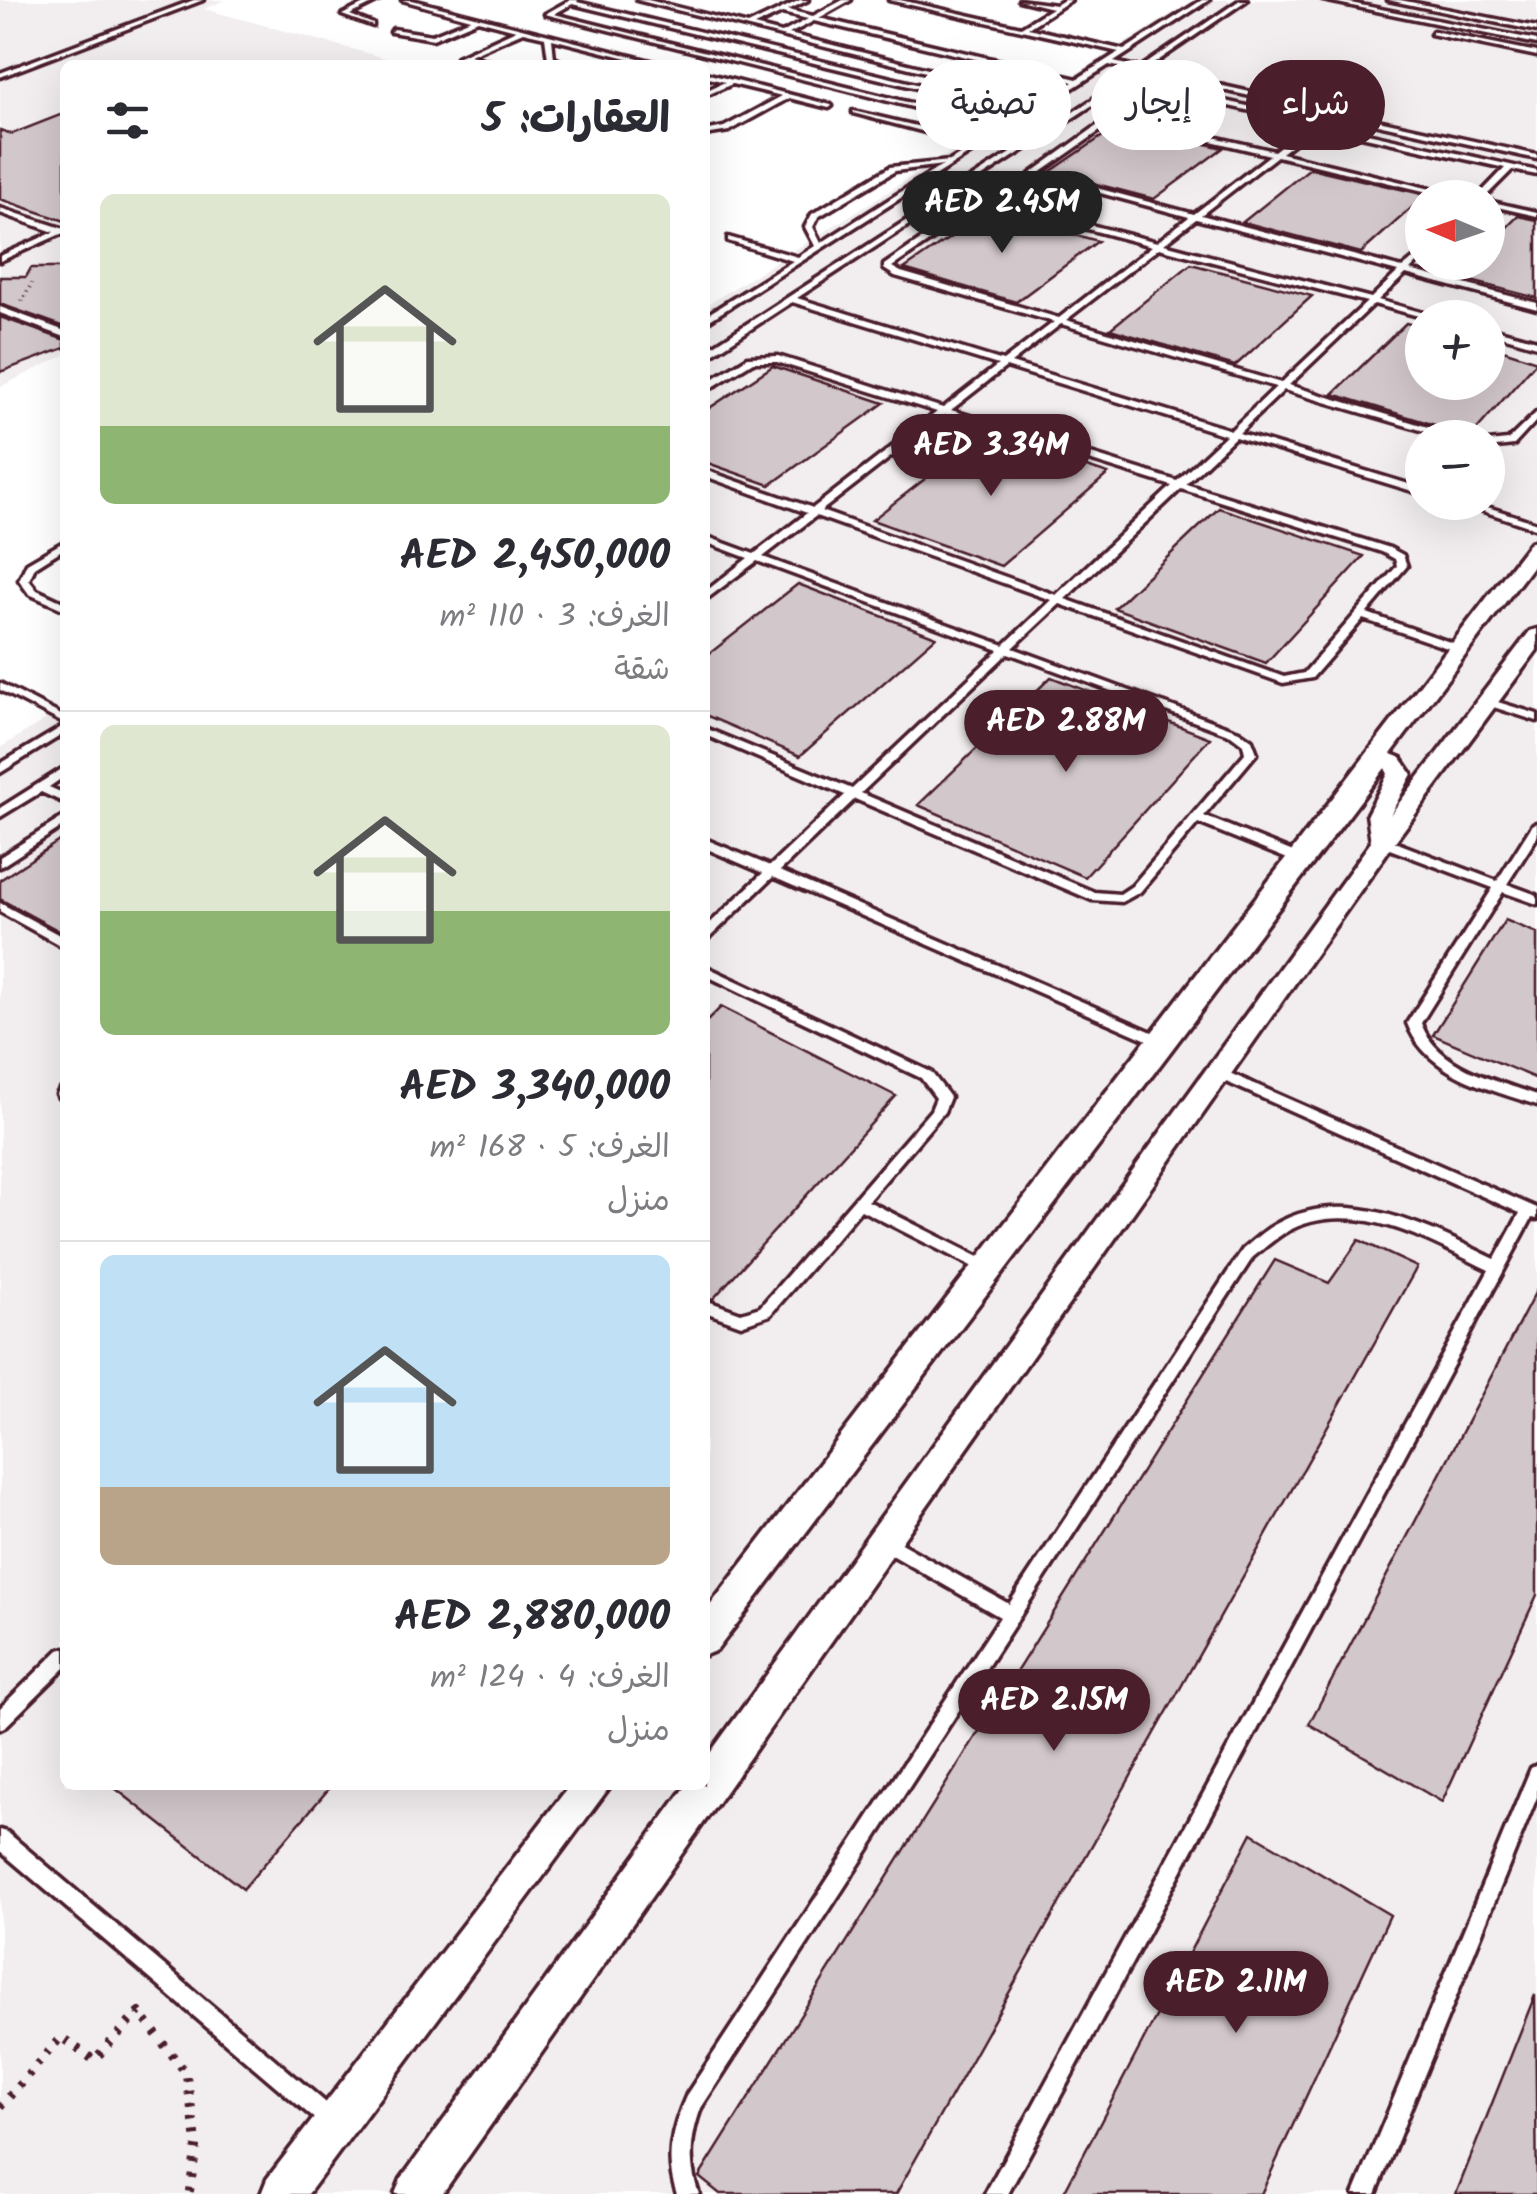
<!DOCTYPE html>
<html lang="ar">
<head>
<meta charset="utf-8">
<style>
  :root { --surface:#fff; --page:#f7f7f7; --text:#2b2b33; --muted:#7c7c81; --line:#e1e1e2; --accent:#4a1f2b }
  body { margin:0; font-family:Kalam,"Playpen Sans Arabic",sans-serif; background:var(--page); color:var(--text); direction:rtl; height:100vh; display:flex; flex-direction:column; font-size:38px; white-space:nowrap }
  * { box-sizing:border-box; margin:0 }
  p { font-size:32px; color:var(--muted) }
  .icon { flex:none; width:55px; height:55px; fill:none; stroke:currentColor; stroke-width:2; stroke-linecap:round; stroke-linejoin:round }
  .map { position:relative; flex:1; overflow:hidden; direction:ltr }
  .details { position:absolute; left:60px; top:60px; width:650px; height:1730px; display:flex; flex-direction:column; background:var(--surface); border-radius:15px; box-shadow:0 10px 40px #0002; direction:rtl }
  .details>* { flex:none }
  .hud { position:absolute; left:740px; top:60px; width:645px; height:90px; direction:rtl; display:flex; gap:20px }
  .needle { width:65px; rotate:272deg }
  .fabs { position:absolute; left:1405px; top:180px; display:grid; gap:20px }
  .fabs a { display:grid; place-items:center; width:100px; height:100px; border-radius:50%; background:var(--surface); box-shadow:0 10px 40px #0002; font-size:50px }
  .price { position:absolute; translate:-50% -85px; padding:0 22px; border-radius:35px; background:var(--accent); color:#fff; font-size:32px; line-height:65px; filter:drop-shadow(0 2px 5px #0008) }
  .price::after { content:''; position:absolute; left:50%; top:60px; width:30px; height:22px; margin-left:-15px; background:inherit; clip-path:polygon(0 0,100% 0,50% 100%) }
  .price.active { background:#222; color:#fff }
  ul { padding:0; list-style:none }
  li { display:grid; align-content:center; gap:20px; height:530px; padding:0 40px }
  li+li { border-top:2px solid var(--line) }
  li span { display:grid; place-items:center; height:310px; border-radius:15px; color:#555 }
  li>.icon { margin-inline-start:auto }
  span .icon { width:180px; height:180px; fill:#fffc; stroke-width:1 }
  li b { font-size:42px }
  h2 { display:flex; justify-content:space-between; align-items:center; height:120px; padding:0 40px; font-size:42px }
  .pill { padding:0 35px; border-radius:45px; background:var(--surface); box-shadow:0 10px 40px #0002; font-size:35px; line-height:90px }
  .pill.active { background:var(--accent); color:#fff }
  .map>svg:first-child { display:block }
</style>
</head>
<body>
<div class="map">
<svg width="1537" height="2194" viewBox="0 0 1537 2194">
  <rect width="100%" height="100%" fill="#fff"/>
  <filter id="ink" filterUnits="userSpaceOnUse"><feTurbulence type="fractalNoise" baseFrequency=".01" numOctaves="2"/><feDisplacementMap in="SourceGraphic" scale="20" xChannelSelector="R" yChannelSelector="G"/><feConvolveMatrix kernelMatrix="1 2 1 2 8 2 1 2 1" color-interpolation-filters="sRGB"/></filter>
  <g filter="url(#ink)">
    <path fill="#f2eeef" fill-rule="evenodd" d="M0 0H225L204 9 411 65H65V355L0 387Z
      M1194 0H1537V2194H0V748L65 707V1785H705V306ZM1422 198H1488V262H1422ZM1422 318H1488V382H1422ZM1422 438H1488V502H1422Z"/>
    <path fill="#d2c7cb" stroke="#4a1f2b" stroke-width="2.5" d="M65 113V221L0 199V130L12 134Z
      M1127 125 1223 148 1154 199 1050 172 1116 127Z
      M1310 168 1426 195 1361 253 1243 222Z
      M989 211 1098 241 1016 302 904 269Z
      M1518 216 1537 220V298L1436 272 1437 262H1488V246Z
      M1191 264 1312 296 1235 366 1110 329Z
      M31 268H65V327L0 304V277H26Z
      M0 317 65 340V348L0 372Z
      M1406 323 1422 327V382H1488V345L1537 361 1471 436 1333 394Z
      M773 366 884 403 770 485 705 462V411Z
      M984 433 1108 474 1001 566 872 520Z
      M1219 508 1364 556 1266 663 1114 608Z
      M798 584 936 637 800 756 705 715V657Z
      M1051 677 1210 738 1085 877 918 805Z
      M65 837V934L0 899V880Z
      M1505 920 1537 933V1079L1433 1035Z
      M721 1007 896 1096 713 1299 705 1297V1023Z
      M1359 1240 1417 1267 896 2194H720L699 2177 1275 1260 1329 1283Z
      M1537 1289V1595L1442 1802 1309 1724Z
      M111 1785H332L243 1889Z
      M1252 1833 1390 1915 1261 2194H1063Z
      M1535 1995 1537 2194H1456Z"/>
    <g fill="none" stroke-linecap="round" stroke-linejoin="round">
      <g stroke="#4a1f2b" stroke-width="7">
        <path id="lane" d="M194 0H203L0 77V73Z
          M372 0H380L350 15 373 24V26L342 15Z
          M402 0H412L666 65H655L552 39 554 58 569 65H560L548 59 545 37 523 32 470 55 500 65H490L465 58 460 65H454L457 57 516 30 478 20 433 39 391 32 393 29 432 35 471 19Z
          M570 0H578L577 2 995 103 1009 104 1022 96 637 0H648L748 25 800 0H808L788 10 813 16 843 0H851L819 18 1077 79 1119 52 889 0H900L1021 27 1052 8 1019 0 1056 5 1064 0H1071L1028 28 1124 50 1202 0H1209L1114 62 1140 68 1240 0H1247L1146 69 1537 155V159L1109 65 705 323V316L793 261 728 241V237L798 257 815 246 805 227 812 214 890 167 950 161 975 145 853 113V111L980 141 999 129 545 14ZM572 4 995 107H1012L1031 95 789 34 814 21 1073 82 1003 126 554 14ZM782 13 808 19 782 33 754 26ZM943 165 821 243 813 227 818 217 895 171Z
          M1323 0H1335L1537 40V44Z
          M1388 0H1400L1537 27V31Z
          M1433 31 1537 52V56L1431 34Z
          M705 73 831 105 832 106 829 108 789 98 729 131 705 135V131L724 127 782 96 732 84 705 96V91L725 82 705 77Z
          M1136 84 1162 87 1537 171V175L1512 170 1484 198H1476L1505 168 1316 126 1281 153 1468 198H1453L1277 156 1201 215 1402 268 1422 252V258L1410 270 1537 303V309L1406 274 1378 300 1442 318H1426L1374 304 1289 385 1464 438H1448L1284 390 1239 433 1422 488V494L1235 437 1186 484 1390 548 1403 555 1407 566 1367 613 1461 646V650H1453L1363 619 1312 678 1283 683 1060 604 1013 648 1239 731 1252 740 1257 753 1204 816 1303 856 1305 859 1303 862H1295L1198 823 1140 892 1122 902 1092 900 855 799 780 871 1166 1038 1168 1041 1166 1044 1161 1046 773 877 709 938 705 939V928L763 873 705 848V839L770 866 845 795 705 735V728L852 789 999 650 757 561 705 600V592L748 558 705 542V536L754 554 807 513 705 476V470L813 508 937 412 777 362H753L708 390 705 391V384L748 357 778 356 943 408 998 365 792 302 708 357 705 358V351L1104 92ZM1136 88 1162 91 1309 124 1274 151 1127 117 1105 120 1030 174 1189 217 1157 242 997 201 972 205 884 265V269L895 276 1054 322 1003 361 797 298 1108 95ZM1127 121 1270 155 1194 214 1040 173 1110 124ZM997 205 1152 246 1059 318 901 272 892 267 977 209ZM1196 219 1398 272 1371 298 1164 244ZM1159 248 1367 302 1281 383 1066 320ZM1061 324 1276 387 1231 430 1011 363ZM1006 367 1226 435 1177 481 951 410ZM945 415 1172 486 1056 595 821 511ZM1181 489 1382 552 1395 559 1397 566 1304 673 1284 677 1065 599ZM816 516 1051 600 1004 645 763 557ZM1008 653 1231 735 1243 744 1245 753 1132 886 1120 894 1094 892 861 793Z
          M1488 201 1537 212V216L1488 205Z
          M0 208 65 229V235L61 234 0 261V256L54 232 0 213Z
          M0 307 65 331V337L0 313Z
          M1488 327 1537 340V346L1488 332Z
          M1537 412V420L1514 445 1488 448V442L1508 440Z
          M1456 502H1472L1537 523V529Z
          M65 541V548L35 567 29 580 37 590 65 603V610L29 594 19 580 27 563Z
          M0 683 65 717V724L0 690Z
          M1488 699 1537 714V721L1484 704V700Z
          M65 725V733L0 773V764Z
          M65 767V776L49 787 65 794V803L41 792 0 817V808Z
          M65 816V825L0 867V857Z
          M1537 823V837L1507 884 1537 895V904L1503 892 1421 1023C1438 1069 1496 1080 1537 1095V1105C1489 1089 1426 1075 1407 1023L1493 888 1379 845 1377 842 1379 839H1387L1497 881 1533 824Z
          M0 903 65 938V948L0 912Z
          M705 966 931 1072 950 1097 944 1112 868 1201 993 1264 995 1268 993 1272 988 1274 983 1272 861 1210 770 1315 741 1325 705 1312V1300L741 1313 760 1307 931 1110 936 1098 921 1078 705 975Z
          M1218 1068 1537 1208V1219L1532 1218 1008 2194H985L1489 1270C1429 1241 1351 1194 1284 1233 1273 1240 1263 1249 1253 1257L701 2108C690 2138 688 2164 699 2194H677C664 2158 672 2128 687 2094L1000 1617 878 1547 876 1542 878 1537 884 1535 890 1537 1009 1604 1243 1249C1253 1241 1263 1231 1274 1225 1347 1183 1428 1227 1495 1259L1520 1213 1213 1076 1211 1073Z
          M65 1088V1099L59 1098 57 1094 60 1089Z
          M65 1648V1668L6 1726 0 1729V1708L59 1650Z
          M1537 1765V1797L1376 2194H1354L1531 1768Z
          M0 1830 7 1832 338 2113 341 2120 338 2127 331 2130 324 2127 0 1851Z"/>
      </g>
      <g stroke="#4a1f2b" stroke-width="7">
        <path id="street" d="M1537 540V560L1391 754 1401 758 1412 774 1390 815 1530 631 1537 629V650L1391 847 442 2194H395L401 2179 687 1785H705V1760L1371 842 1367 814 1388 774 1385 768 717 1650 705 1655V1612L1530 542Z
          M570 1785H611L308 2194H261L267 2179Z"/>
      </g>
      <path stroke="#4a1f2b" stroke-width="4" stroke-dasharray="1 4" stroke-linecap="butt" d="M22 301 32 283"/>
      <path stroke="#4a1f2b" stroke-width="9" stroke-dasharray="4 10" stroke-linecap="butt" d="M0 2107 61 2037 94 2060 139 2012 186 2073 197 2144 189 2194"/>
      <use href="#lane" fill="#fff" fill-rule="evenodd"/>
      <use href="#street" fill="#fff" fill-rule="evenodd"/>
    </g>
  </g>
</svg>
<div class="fabs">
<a><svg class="needle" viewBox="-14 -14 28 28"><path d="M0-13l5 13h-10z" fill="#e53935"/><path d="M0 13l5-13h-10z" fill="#7c7c81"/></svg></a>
<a>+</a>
<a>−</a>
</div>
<b class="price active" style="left:1002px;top:256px">AED 2.45M</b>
<b class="price" style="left:991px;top:499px">AED 3.34M</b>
<b class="price" style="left:1066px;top:775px">AED 2.88M</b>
<b class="price" style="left:1054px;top:1754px">AED 2.15M</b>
<b class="price" style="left:1236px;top:2036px">AED 2.11M</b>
<div class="hud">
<a class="pill active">شراء</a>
<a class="pill">إيجار</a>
<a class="pill">تصفية</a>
</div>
<section class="details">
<h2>العقارات: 5<svg class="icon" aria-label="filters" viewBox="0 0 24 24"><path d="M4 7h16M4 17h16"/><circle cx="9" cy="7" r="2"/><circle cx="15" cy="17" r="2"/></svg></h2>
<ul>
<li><span style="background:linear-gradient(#dfe7d0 75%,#8fb573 0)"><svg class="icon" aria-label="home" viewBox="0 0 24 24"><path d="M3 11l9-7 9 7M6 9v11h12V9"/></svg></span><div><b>AED 2,450,000</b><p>الغرف: 3 · 110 m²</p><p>شقة</p></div></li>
<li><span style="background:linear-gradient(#dfe7d0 60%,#8fb573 0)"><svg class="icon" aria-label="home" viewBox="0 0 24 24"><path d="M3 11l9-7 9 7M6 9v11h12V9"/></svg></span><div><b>AED 3,340,000</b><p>الغرف: 5 · 168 m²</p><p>منزل</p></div></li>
<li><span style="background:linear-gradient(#bfe0f5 75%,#b9a48a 0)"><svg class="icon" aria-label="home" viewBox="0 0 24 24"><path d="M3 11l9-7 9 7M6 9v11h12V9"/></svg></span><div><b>AED 2,880,000</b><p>الغرف: 4 · 124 m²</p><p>منزل</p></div></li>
</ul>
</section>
</div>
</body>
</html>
